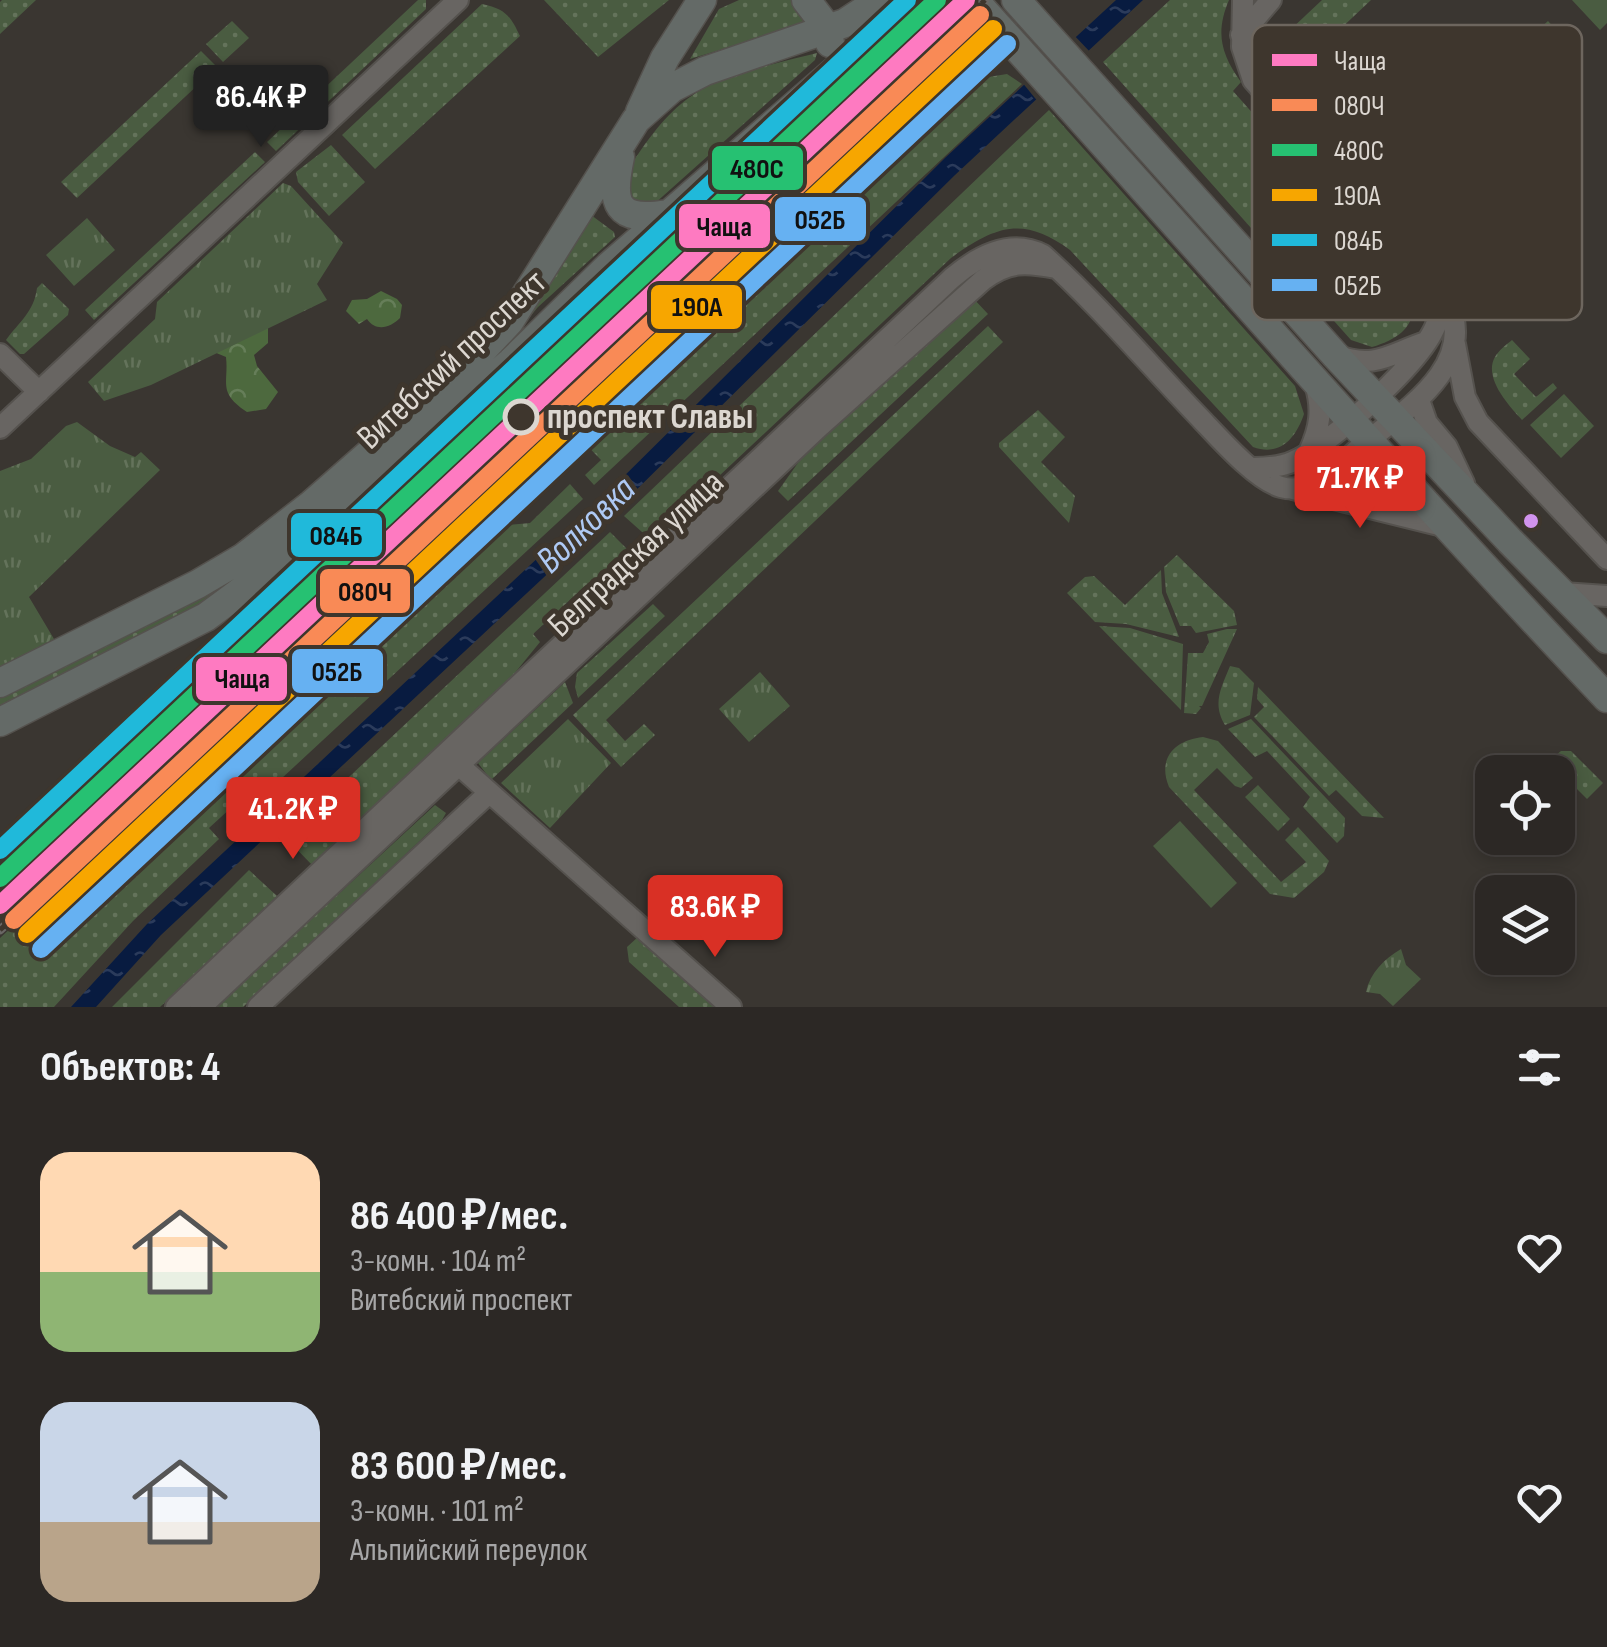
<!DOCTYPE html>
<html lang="ru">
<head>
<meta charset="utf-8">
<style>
  :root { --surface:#2c2825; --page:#383432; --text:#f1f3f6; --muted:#a6a6a7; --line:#484442; --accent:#d93025 }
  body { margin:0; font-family:"Sofia Sans Condensed",sans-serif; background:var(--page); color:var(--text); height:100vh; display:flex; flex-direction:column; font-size:38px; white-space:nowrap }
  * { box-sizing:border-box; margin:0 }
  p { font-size:32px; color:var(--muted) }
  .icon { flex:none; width:55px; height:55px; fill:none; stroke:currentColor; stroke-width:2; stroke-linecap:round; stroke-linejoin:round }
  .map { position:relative; height:1007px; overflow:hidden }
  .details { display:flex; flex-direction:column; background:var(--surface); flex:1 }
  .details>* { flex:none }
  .tools { position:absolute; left:1475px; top:755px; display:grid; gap:20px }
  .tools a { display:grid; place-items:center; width:100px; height:100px; border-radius:20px; background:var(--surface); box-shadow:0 5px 15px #0003,0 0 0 2px var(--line); font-size:50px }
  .price { position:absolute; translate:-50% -85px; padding:0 22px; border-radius:10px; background:var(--accent); color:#fff; font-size:32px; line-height:65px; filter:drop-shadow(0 2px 5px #0008) }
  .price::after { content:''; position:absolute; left:50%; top:60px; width:30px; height:22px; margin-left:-15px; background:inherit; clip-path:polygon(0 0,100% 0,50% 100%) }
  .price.current { background:#222; color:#fff }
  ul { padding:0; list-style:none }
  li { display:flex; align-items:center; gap:30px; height:250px; padding:0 40px }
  li span { display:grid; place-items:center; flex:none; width:280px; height:200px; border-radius:30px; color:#555 }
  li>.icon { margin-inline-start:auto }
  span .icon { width:120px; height:120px; fill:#fffc; stroke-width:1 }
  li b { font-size:42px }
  h2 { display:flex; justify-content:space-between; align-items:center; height:120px; padding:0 40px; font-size:42px }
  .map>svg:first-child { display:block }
</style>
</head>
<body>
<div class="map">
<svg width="1607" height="1007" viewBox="0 0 1607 1007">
  <defs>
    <pattern id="grass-dots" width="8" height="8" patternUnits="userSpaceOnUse" patternTransform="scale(2.5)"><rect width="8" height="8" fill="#4a5c41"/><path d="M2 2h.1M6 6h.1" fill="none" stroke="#64735b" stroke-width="1.8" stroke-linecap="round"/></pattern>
    <pattern id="forest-crowns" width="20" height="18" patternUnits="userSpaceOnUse" patternTransform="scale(2.5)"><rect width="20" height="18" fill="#4d693e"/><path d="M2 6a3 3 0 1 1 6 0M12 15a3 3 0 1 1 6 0" fill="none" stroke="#667e59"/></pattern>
    <pattern id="park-tufts" width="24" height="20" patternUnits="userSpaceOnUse" patternTransform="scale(2.5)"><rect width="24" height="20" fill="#4a5c41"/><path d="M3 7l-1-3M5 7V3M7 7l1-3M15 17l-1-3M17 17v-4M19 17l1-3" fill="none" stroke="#64735b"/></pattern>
    <pattern id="water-ripples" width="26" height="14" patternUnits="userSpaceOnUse" patternTransform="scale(2.5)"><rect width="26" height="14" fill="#081b40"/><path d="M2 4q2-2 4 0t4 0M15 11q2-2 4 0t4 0" fill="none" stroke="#2b3b5b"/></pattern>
  </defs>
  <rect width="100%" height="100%" fill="#3a3631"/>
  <path fill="url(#grass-dots)" d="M2 0H36L0 34V2Z
    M418 0H426V9L276 151 267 142Z
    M544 0H669L598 57Z
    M739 0H791L804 17 803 25 690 59 719 9Z
    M1170 0H1229C1215 33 1221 54 1241 82L1233 91 1407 287C1422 320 1405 337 1372 347L1351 340 1103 62Z
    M1322 0H1371L1335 34 1356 58 1299 109C1281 89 1266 76 1271 48Z
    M482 4C505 9 510 15 520 36L375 169 342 135Z
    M232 21 249 38 223 62 206 44Z
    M945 46 970 80 1007 74 1022 84 594 485 585 475 601 460 575 433 562 444 554 439 746 253Z
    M201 51 217 67 77 198 61 182Z
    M817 53 815 60 653 205 634 210 625 175C683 80 714 79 817 53Z
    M1049 110 1295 386 1304 414C1296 438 1280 457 1253 447L1070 250C1024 216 996 225 951 258L651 540 624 516Z
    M331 145 365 182 329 216 298 182 296 172Z
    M255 152 265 162 94 320 85 310Z
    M591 215 614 232 615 237 538 307 518 331Z
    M42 283 69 309 68 315 24 354H20L6 340C19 322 34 312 37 288Z
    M972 297 988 314 788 501 778 491 800 460Z
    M988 326 1003 342 606 720 625 741 644 724 655 735 621 767 573 715Z
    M1512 340 1530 359 1514 374 1536 397 1553 383 1557 388 1522 420C1509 406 1483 378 1495 357 1498 351 1507 344 1512 340Z
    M1564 394 1594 426 1561 458 1530 425Z
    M1038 410 1065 437 1041 462 1075 496 1069 523 999 447V443Z
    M534 454 541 461 516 482 497 505 507 525 530 523 570 484 583 499 254 804 245 795 209 828 219 839 133 921 54 1007H0V938L260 700 294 716 317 691 299 669Z
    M610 532 631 553 585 586 533 634 540 642 514 674 312 865 285 837Z
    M1177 555 1234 611 1237 625 1196 633 1191 626H1180L1166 592 1164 567Z
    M1161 570 1162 593 1179 637 1126 624 1095 622 1067 593 1085 577 1094 576 1125 605Z
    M236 578 206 602 0 707V697Z
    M653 604 665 616 578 698 575 687 577 673Z
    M1099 626 1130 628 1183 644 1181 710Z
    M1227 629H1237L1202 706H1199L1201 708 1196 714 1184 713 1188 653H1203L1209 642 1207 634Z
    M1230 666 1239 668 1254 683 1250 715 1225 725C1212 704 1221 688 1230 666Z
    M565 682 573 703 491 780 478 763Z
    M1258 687 1384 818 1362 816 1336 790 1329 796 1254 717 1264 707 1257 699Z
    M1251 719 1345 818 1344 836 1337 843 1303 807 1310 797 1267 751 1255 757 1228 729Z
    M1203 737 1218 741 1253 778 1241 788 1235 786 1217 768 1194 790 1281 882 1306 862 1285 840 1298 827 1329 861 1324 872 1294 898 1270 894 1169 787C1157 758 1175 740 1203 737Z
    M1561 751H1571L1603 783 1587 799 1549 761Z
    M1258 785 1290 819 1278 831 1245 797Z
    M435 805 446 813 442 820 243 1007H216Z
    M249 870 277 896 160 1007H112Z
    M638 937 716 1007H679L629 962 627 947Z"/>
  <path fill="url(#forest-crowns)" d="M381 291 397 299 402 305 400 318C390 328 376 332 367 319L359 324 346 311 352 300 367 299Z
    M268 322V343L254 355 257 366 278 392 266 409 247 412C217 392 229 383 226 357L214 352Z"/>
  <path fill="url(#park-tufts)" d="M1572 0H1607V23L1600 30Z
    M1548 21 1583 60 1534 105 1499 66Z
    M283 183 291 186 343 243 317 284 327 300 151 385 104 401 88 382 155 319 157 302Z
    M87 218 115 250 74 286 46 255Z
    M77 422 110 446 135 457 141 452 160 470 29 597 54 639 0 668V471L31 459 66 426Z
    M760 672 790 706 749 742 719 709Z
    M568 719 611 763 550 828 501 783Z
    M1401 949 1406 965 1421 979 1393 1006 1380 994 1366 992C1370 973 1384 959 1401 949Z"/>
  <path fill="#4a5c41" d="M1180 821 1237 883 1211 908 1153 846Z"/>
  <path fill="url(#water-ripples)" d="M1116 0H1143L955 175 617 509 161 935 96 1007H71L147 924 605 495 946 157Z"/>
  <path fill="#3a3631" d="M1072 33 1092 54 1039 103 1021 81Z"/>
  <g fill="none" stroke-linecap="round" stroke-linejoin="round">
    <g stroke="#55524e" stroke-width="24">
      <path id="minor" d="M1243 0 1242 47 1253 80 1419 266C1429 281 1438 297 1438 316 1436 352 1325 449 1292 462 1280 467 1266 468 1253 468
        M1241 35 1271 0
        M1455 344 1465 397 1478 422 1607 559
        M0 354 39 392
        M1335 355C1376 370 1389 354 1426 342
        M1419 400 1427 423 1447 447 1464 483
        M0 428 458 0
        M1309 452C1320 428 1323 409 1315 384
        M1293 489 1443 526
        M1563 593 1607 596
        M452 759 731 1007
        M176 1007 952 278C978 256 1010 238 1043 255 1099 305 1149 365 1201 419 1219 438 1256 480 1281 487 1316 497 1345 458 1370 439 1412 406 1478 361 1447 301 1440 286 1432 275 1419 266
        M201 1007 820 426 983 280C1008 261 1026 262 1056 268
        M258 1007 489 793"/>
    </g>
    <g stroke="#55524e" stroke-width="31">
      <path id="major" d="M806 0 826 26 830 43
        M974 0C1185 233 1391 471 1607 698
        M1016 0 1335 355 1510 541 1607 639
        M640 112 665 58 702 0
        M620 157C610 205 616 222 668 214
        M0 683 198 584 244 557 312 504 459 375 509 322 636 120 672 88 705 71 845 23 880 0
        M0 722 206 617 293 553 511 362 609 266 917 0"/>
    </g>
    <use href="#minor" stroke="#686562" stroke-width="20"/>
    <use href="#major" stroke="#646a67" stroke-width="28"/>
    <g stroke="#6a6765" stroke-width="9">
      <path id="rail" d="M0 930 555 425 985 0"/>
    </g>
    <use href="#rail" stroke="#3e362d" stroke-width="5" stroke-dasharray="15" stroke-linecap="butt"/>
    <g stroke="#3e362d" stroke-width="25">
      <path id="rail-1" d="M0 905 966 0"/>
    </g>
    <g stroke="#3e362d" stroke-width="25">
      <path id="rail-2" d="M14 920 980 15"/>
    </g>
    <g stroke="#3e362d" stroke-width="25">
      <path id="rail-3" d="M0 878 937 0"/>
    </g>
    <g stroke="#3e362d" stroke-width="25">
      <path id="rail-4" d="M27 934 993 29"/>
    </g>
    <g stroke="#3e362d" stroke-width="25">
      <path id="rail-5" d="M0 850 907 0"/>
    </g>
    <g stroke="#3e362d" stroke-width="25">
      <path id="rail-6" d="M41 949 1007 44"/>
    </g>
    <use href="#rail-1" stroke="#fe7ac1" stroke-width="18"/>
    <use href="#rail-2" stroke="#f98a56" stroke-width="18"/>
    <use href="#rail-3" stroke="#26c172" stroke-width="18"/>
    <use href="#rail-4" stroke="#f7a600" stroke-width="18"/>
    <use href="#rail-5" stroke="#20b9da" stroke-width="18"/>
    <use href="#rail-6" stroke="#66b1f2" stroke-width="18"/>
  </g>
  <circle fill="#3e362d" stroke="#dcd7d1" stroke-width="5" cx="521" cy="417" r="16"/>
  <circle fill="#d193ec" stroke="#3e362d" stroke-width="4" cx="1531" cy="521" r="9"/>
  <g text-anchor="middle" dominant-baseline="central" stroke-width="10" stroke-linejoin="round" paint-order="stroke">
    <g font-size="35" fill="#dcd7d1" stroke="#3e362d">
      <text transform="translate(452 360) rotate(-43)">Витебский проспект</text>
      <text transform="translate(636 554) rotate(-43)">Белградская улица</text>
    </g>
    <g font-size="35" font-weight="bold" fill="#dcd7d1" stroke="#3e362d" text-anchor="start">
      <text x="547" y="417">проспект Славы</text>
    </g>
    <g font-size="38" font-style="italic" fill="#aec9f4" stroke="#3e362d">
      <text transform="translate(586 525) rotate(-44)">Волковка</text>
    </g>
  </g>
  <rect x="1252" y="25" width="330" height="295" rx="15" fill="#3e362d" stroke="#6d665e" stroke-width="2.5"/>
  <rect x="1272" y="54" width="45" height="12" fill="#fe7ac1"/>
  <rect x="1272" y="99" width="45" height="12" fill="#f98a56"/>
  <rect x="1272" y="144" width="45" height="12" fill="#26c172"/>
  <rect x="1272" y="189" width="45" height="12" fill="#f7a600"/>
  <rect x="1272" y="234" width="45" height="12" fill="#20b9da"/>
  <rect x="1272" y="279" width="45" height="12" fill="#66b1f2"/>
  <g font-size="28" fill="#dcd7d1">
    <text x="1334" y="70">Чаща</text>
    <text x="1334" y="115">080Ч</text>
    <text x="1334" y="160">480С</text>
    <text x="1334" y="205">190А</text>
    <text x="1334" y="250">084Б</text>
    <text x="1334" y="295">052Б</text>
  </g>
  <g stroke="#3e362d" stroke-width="4">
    <rect x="710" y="144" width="95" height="48" rx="10" fill="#26c172"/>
    <rect x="773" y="195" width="95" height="48" rx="10" fill="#66b1f2"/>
    <rect x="677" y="202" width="95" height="48" rx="10" fill="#fe7ac1"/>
    <rect x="649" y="283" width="95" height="48" rx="10" fill="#f7a600"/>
    <rect x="289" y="511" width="95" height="48" rx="10" fill="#20b9da"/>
    <rect x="318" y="567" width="94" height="48" rx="10" fill="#f98a56"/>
    <rect x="290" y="647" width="95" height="48" rx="10" fill="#66b1f2"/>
    <rect x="194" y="655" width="95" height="48" rx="10" fill="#fe7ac1"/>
  </g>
  <g font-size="28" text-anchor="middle" font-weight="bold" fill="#111">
    <text x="757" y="178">480С</text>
    <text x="820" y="229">052Б</text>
    <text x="724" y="236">Чаща</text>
    <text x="697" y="316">190А</text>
    <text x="336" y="545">084Б</text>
    <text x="365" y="601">080Ч</text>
    <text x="337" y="681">052Б</text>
    <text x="242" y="688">Чаща</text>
  </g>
</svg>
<div class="tools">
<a><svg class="icon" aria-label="locate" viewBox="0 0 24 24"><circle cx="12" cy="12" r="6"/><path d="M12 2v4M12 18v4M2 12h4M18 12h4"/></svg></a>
<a><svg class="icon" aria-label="layers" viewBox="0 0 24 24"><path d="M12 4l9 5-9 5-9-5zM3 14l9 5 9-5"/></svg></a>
</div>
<b class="price current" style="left:261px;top:150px">86.4K ₽</b>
<b class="price" style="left:1360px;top:531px">71.7K ₽</b>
<b class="price" style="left:293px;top:862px">41.2K ₽</b>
<b class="price" style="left:715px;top:960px">83.6K ₽</b>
</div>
<section class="details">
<h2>Объектов: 4<svg class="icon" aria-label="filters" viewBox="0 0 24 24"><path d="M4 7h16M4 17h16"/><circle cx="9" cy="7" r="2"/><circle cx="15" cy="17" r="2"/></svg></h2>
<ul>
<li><span style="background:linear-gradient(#ffd9b3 60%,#8fb573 0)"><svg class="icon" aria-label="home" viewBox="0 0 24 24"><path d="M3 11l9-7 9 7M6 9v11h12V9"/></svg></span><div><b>86 400 ₽/мес.</b><p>3-комн. · 104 m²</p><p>Витебский проспект</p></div><svg class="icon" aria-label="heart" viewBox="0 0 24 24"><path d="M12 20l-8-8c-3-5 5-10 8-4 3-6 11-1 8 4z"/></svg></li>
<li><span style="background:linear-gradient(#c9d6e8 60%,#b9a48a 0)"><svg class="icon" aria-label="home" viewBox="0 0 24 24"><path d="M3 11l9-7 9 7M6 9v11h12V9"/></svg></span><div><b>83 600 ₽/мес.</b><p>3-комн. · 101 m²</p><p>Альпийский переулок</p></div><svg class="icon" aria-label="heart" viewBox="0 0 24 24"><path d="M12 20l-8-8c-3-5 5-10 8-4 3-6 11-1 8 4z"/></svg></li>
</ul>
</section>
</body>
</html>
